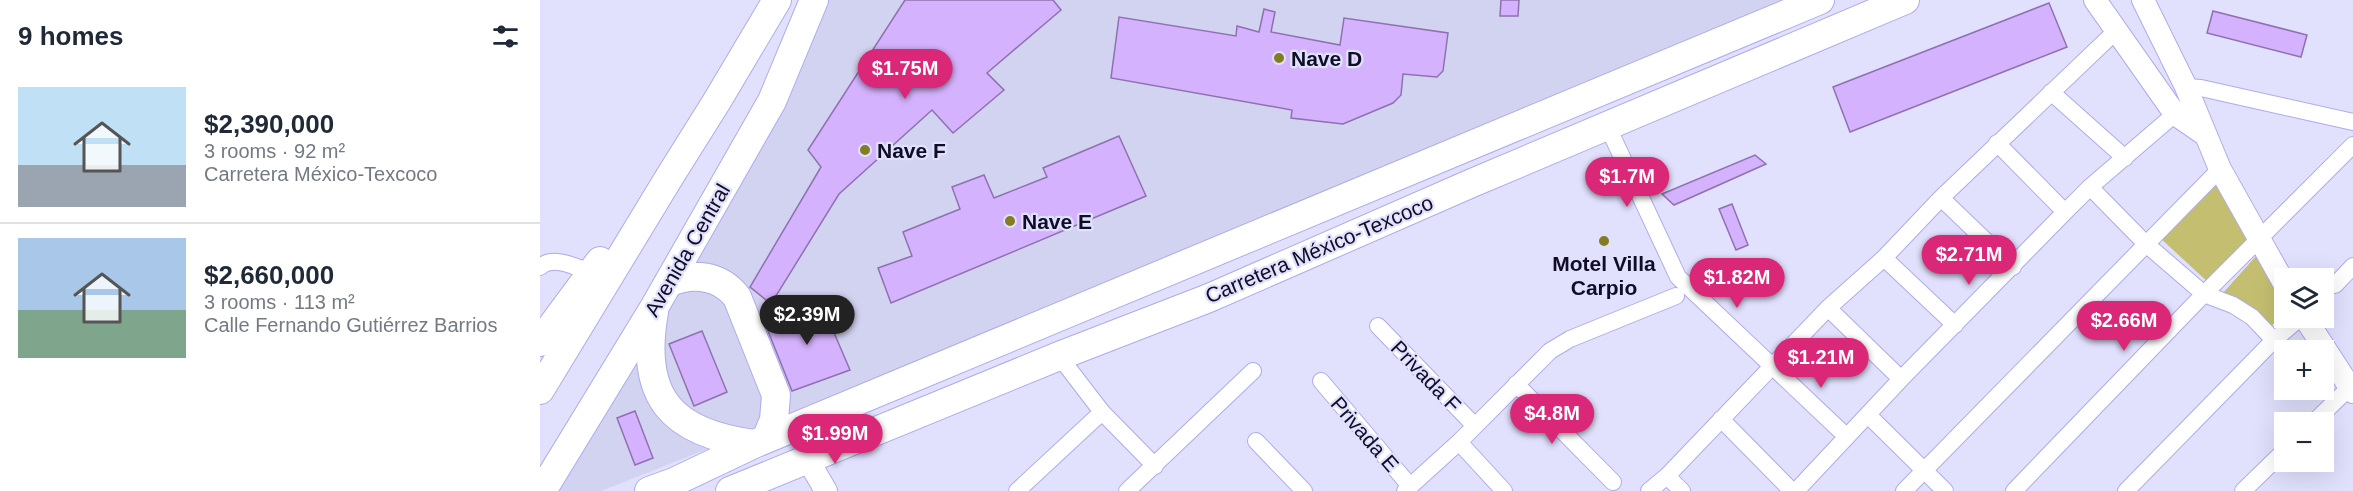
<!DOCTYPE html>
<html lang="en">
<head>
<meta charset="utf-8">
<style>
  :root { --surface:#fff; --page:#f6f6f7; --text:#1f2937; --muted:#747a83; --line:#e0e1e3; --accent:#db2777 }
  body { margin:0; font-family:Helvetica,sans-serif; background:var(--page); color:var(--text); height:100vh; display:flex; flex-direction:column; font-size:22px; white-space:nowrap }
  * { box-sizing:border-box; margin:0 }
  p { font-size:20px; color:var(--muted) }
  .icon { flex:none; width:33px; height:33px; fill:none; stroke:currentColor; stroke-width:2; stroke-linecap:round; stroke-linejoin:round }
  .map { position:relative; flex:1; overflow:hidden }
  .panel { display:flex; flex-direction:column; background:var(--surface); width:540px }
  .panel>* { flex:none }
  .tools { position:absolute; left:1734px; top:268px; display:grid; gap:12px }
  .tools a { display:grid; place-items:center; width:60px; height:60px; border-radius:0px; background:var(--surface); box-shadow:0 6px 24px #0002; font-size:30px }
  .price { position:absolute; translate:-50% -51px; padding:0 14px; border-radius:21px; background:var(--accent); color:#fff; font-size:20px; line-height:39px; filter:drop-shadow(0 2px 3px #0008) }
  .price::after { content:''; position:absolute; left:50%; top:36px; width:18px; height:14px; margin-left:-9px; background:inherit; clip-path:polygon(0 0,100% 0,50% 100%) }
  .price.active { background:#222; color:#fff }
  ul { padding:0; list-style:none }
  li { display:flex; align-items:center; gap:18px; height:150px; padding:0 18px }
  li+li { border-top:2px solid var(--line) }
  li span { display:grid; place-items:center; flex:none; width:168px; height:120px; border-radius:0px; color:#555 }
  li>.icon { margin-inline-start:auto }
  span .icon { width:72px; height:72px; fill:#fffc; stroke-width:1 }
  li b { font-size:26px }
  h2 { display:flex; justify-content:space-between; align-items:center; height:72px; padding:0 18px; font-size:26px }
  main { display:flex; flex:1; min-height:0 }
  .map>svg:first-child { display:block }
</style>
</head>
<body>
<main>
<section class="panel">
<h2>9 homes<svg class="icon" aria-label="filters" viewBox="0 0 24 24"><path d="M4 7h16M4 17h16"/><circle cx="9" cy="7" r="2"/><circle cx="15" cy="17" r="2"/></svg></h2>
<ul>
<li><span style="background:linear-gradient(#bfe0f5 65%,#9aa5b1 0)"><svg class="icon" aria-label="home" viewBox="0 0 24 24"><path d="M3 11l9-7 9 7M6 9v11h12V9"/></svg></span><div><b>$2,390,000</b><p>3 rooms · 92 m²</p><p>Carretera México-Texcoco</p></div></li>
<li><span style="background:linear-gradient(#a9c7e8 60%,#7fa58c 0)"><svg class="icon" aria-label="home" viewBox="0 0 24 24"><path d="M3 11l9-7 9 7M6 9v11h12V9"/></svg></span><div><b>$2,660,000</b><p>3 rooms · 113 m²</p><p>Calle Fernando Gutiérrez Barrios</p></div></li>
</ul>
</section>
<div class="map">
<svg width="1813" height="491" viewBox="0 0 1813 491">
  <rect width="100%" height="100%" fill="#e1e1fe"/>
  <path fill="#d2d2f1" d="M274 0H1279L523 309 61 491H15Z"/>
  <path fill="#c4bf70" d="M1674 182 1711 247 1670 284 1618 236Z
    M1717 255 1744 295V312L1727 331 1683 293Z"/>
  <path fill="#d5b2fd" stroke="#8f71b0" stroke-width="1.5" d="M365 0H513L521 10 447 73 464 90 413 133 392 110 299 194 231 304 210 287 281 167 268 150Z
    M961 0H979L978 16H960Z
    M1509 3 1527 47 1310 132 1293 87Z
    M724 9 735 12 731 32 800 45 804 18 908 33 903 71 897 77 863 74 861 95 853 103 803 124 751 118 752 110 571 78 579 17 696 36 697 26 719 32Z
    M1673 11 1767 35 1761 57 1667 33Z
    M579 136 606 196 351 303 338 268 372 256 363 232 420 209 412 187 444 175 454 198 507 177 503 168Z
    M1215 155 1226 164 1134 205 1122 194Z
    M1192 204 1208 245 1196 250 1179 209Z
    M280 300 310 370 252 391 224 321Z
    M162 331 187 392 154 406 129 344Z
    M95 411 113 458 95 465 77 418Z"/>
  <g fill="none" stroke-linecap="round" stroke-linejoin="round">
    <g stroke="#adabf0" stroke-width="18">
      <path id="street" d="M1646 87 1661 88 1813 122
        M1511 92 1585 158
        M1067 125 1138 277 1307 437
        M1457 143 1525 212
        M1550 187 1606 244 1664 294 1693 305 1712 317 1734 340
        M1401 198 1473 267
        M1344 258 1415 325
        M0 267C13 255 36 267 50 272
        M1795 285 1813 266
        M1288 308 1361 379
        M838 326 935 426
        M519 356 562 412 615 466
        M781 381 870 486
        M976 384 1073 482
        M1328 415 1405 491
        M1181 419 1252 491
        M1773 423 1810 387
        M716 441 764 491
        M919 442 964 491
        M1127 476 1142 491
        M477 491 562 412
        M587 491 713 371
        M865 491 919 442 1010 351 1030 339 1136 296
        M1109 491 1127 476 1288 308 1344 258 1401 198 1577 30
        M1256 491 1361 379 1525 212 1550 187 1635 114
        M1364 491 1680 169
        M1474 491 1664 294 1813 145
        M1586 491 1734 340 1760 318
        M1703 491 1744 451"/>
    </g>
    <g stroke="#adabf0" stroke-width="24">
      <path id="secondary" d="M1555 0 1635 114 1664 134
        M1603 0 1646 87 1680 169 1744 283
        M1765 318 1813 392
        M268 460 286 491"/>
    </g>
    <g stroke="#adabf0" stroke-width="30">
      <path id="highway" d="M128 283C153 272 180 275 197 297L236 395 234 420 226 439
        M114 312C99 397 131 433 214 444
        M0 342 60 261
        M0 390 130 176 177 101 237 0
        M2 491 115 306 232 101 274 0
        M109 491 134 482 214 444 1280 0
        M190 491 519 356 669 298 932 183 1365 0"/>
    </g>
    <use href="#street" stroke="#fff" stroke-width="16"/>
    <use href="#secondary" stroke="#fff" stroke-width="22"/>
    <use href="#highway" stroke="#fff" stroke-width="28"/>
  </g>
  <g fill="#837c23" stroke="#e1e1fe" stroke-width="2">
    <circle cx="739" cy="58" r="6"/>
    <circle cx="325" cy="150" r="6"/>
    <circle cx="470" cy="221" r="6"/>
    <circle cx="1064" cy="241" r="6"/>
  </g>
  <g text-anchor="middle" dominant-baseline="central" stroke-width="4.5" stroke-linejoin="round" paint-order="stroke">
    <g font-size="21" font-weight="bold" fill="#100e26" stroke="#e1e1fe" text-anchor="start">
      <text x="751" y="58">Nave D</text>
      <text x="337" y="150">Nave F</text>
      <text x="482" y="221">Nave E</text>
      <text x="1064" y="263" text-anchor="middle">Motel Villa<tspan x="1064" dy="24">Carpio</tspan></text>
    </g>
    <g font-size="21" fill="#100e26" stroke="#e1e1fe">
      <text transform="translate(779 249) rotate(-23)">Carretera México-Texcoco</text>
      <text transform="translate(147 250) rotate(-60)">Avenida Central</text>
      <text transform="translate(886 376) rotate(46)">Privada F</text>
      <text transform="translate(825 434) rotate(49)">Privada E</text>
    </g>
  </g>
</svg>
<div class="tools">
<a><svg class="icon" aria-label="layers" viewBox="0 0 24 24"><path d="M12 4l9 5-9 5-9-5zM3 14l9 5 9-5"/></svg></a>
<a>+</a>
<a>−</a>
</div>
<b class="price" style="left:365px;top:100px">$1.75M</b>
<b class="price" style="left:1087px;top:208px">$1.7M</b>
<b class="price" style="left:1429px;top:286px">$2.71M</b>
<b class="price" style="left:1197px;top:309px">$1.82M</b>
<b class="price active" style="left:267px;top:346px">$2.39M</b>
<b class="price" style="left:1584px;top:352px">$2.66M</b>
<b class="price" style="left:1281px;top:389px">$1.21M</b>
<b class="price" style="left:1012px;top:445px">$4.8M</b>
<b class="price" style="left:295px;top:465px">$1.99M</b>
</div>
</main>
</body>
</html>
